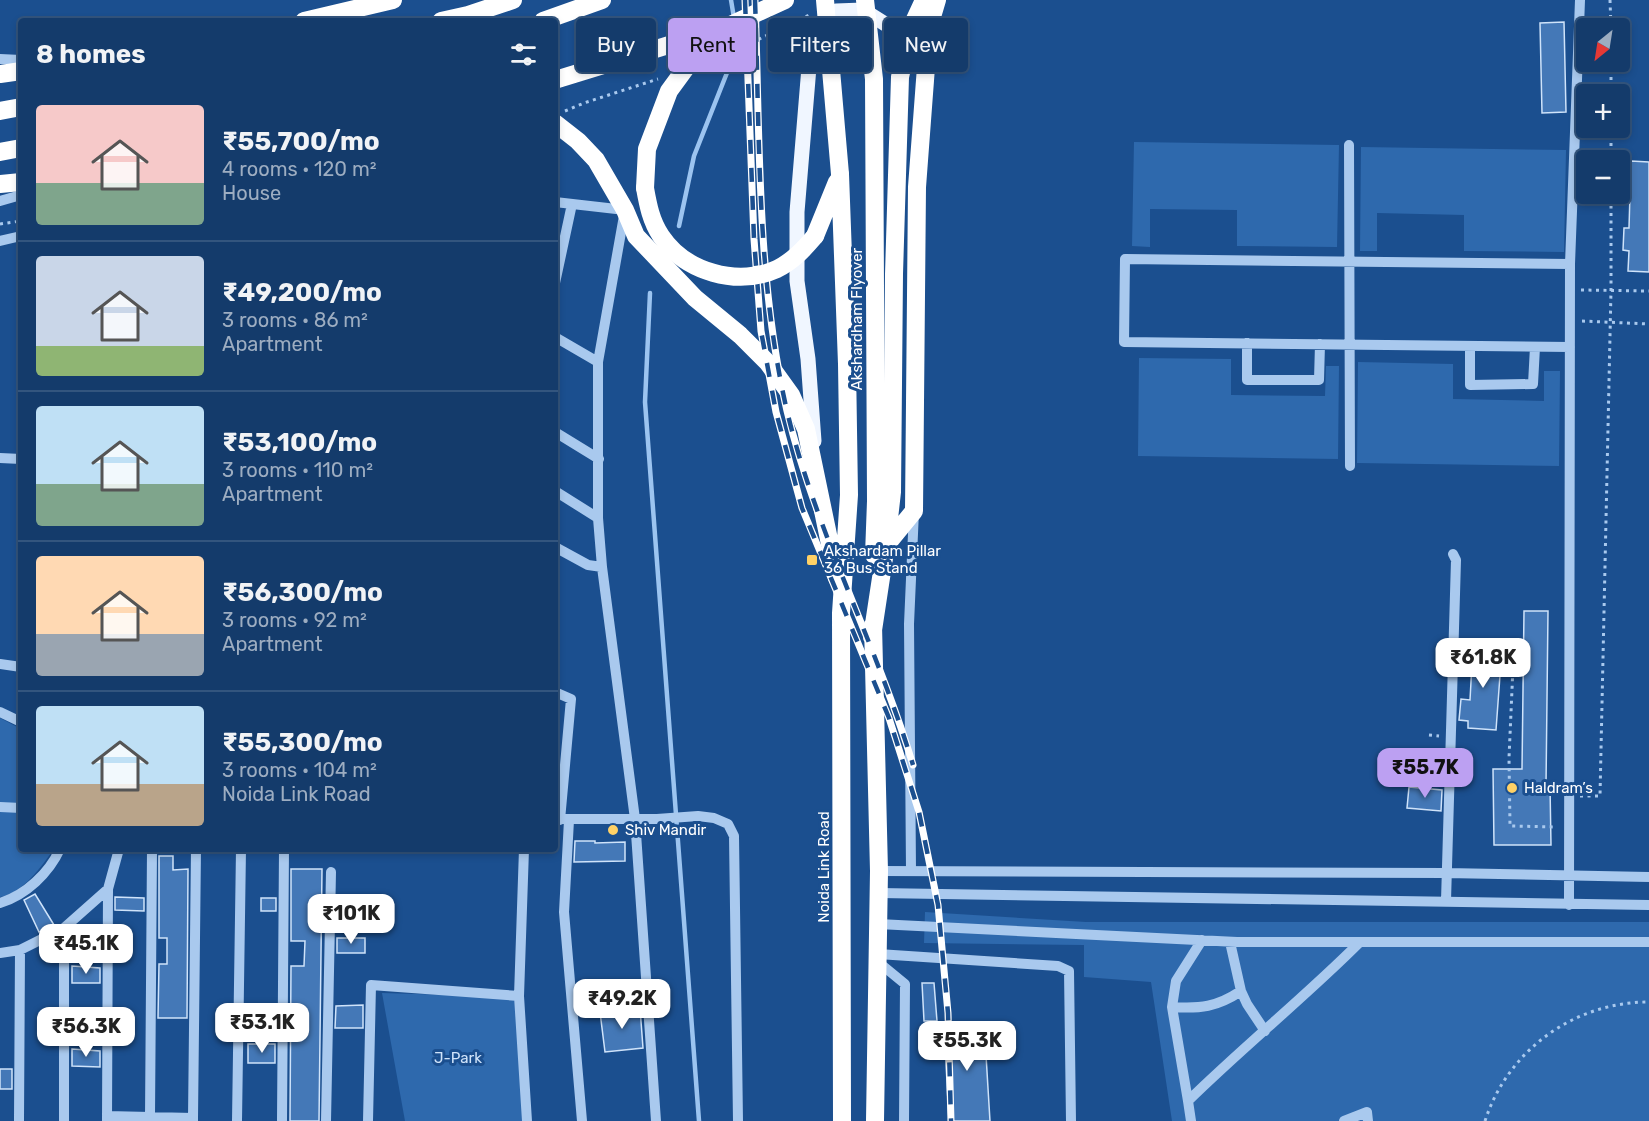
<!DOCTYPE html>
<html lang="en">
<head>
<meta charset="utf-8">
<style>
  :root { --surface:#143b6b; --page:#1d4271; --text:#f1f3f6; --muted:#9dadc1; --line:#33557e; --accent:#bca0f2 }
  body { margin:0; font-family:Rubik,sans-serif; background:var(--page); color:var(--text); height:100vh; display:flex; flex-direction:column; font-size:22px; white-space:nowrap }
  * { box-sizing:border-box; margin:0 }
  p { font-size:20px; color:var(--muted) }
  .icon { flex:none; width:33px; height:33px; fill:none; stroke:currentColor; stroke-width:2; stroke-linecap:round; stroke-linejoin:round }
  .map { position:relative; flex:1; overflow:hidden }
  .panel { position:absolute; left:18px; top:18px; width:540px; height:834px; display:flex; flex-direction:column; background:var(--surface); border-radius:6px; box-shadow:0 3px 9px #0003,0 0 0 2px var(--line) }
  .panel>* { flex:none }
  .banner { position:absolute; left:576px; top:18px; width:570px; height:54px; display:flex; gap:12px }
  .needle { width:39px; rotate:210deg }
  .buttons { position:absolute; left:1576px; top:18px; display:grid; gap:12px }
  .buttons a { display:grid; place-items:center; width:54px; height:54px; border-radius:6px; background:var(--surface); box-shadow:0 3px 9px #0003,0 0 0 2px var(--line); font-size:30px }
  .price { position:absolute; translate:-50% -51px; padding:0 14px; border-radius:12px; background:#fff; color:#222; font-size:20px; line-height:39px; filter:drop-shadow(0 2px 3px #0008) }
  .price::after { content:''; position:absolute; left:50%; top:36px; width:18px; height:14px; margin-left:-9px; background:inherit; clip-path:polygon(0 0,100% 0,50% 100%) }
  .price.on { background:var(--accent); color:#111 }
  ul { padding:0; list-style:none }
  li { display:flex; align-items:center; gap:18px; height:150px; padding:0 18px }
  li+li { border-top:2px solid var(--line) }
  li span { display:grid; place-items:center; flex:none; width:168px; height:120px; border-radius:6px; color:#555 }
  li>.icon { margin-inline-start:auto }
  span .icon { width:72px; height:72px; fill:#fffc; stroke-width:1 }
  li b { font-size:26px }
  h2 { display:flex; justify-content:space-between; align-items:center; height:72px; padding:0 18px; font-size:26px }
  .pill { padding:0 21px; border-radius:6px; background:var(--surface); box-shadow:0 3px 9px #0003,0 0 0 2px var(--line); font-size:21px; line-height:54px }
  .pill.on { background:var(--accent); color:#111 }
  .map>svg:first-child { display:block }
</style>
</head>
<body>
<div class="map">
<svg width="1649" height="1121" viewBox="0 0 1649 1121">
  <rect width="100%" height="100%" fill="#1b4f8f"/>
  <path fill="#2e69ad" d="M1134 142 1339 145 1337 247 1237 246V210L1150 209V247L1132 246Z
    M1361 147 1566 150 1564 252 1464 251V215L1377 213V251H1360Z
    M1139 358 1231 359V395L1325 396 1326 366H1339L1338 459 1138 456Z
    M1358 362 1453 364V399L1544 401V371H1560L1559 466 1357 463Z
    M0 718 21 729V849H54C41 867 23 893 0 897Z
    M925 912 1086 922H1649V1121H1172L1151 982 1084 977V945L924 943Z
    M382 993 517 997 523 1121H405Z"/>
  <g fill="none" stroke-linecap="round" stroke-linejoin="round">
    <path stroke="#9cc4f0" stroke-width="4.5" d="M731 0 734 18
      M679 226 694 156 738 45 736 29
      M650 293 645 402 699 1121"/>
  </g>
  <path fill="#4478b7" stroke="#cfe3fa" stroke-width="1.5" d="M1564 22 1566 112 1542 113 1540 23Z
    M1631 161 1649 162V272L1628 271 1629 251 1623 250 1624 228H1629Z
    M1524 611H1548L1546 786H1550L1551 845H1494L1493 769H1522Z
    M1473 645 1502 648 1496 730 1468 728V721L1459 720 1461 699 1470 700Z
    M1409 787 1442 790 1441 811 1407 808Z
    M575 841H595V843L625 842V861L574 862Z
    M159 856H173V870L188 869 187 1018H158L159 964H167V938H159Z
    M291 869H322L319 1121H290L291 966H304L305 941H291Z
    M35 894 54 925 39 932 24 900Z
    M115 897 144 898V911L115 910Z
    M261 898H276V911H261Z
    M337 938H365V953H337Z
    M72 966 100 968V983H72Z
    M922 983H934L937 1021H924Z
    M363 1005V1028H335L336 1006Z
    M640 1008 643 1048 605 1052 600 1012Z
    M984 1022 990 1121H949L944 1024Z
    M248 1044H275V1063H248Z
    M72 1049 100 1051V1067L72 1066Z
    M0 1069H12V1089H0Z"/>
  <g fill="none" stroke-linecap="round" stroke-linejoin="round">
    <path stroke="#a9c9ee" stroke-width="3" stroke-dasharray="3 4.5" stroke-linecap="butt" d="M1610 0 1611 28
      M718 59 809 15
      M1611 62V94
      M565 111 584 103 658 79
      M1611 128V160
      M0 224 21 221
      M1581 290 1649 291
      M1582 321 1649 324
      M1466 640 1514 644 1509 758 1510 826 1557 827
      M1429 735 1439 736
      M1580 796H1600L1611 290V194
      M1485 1121C1508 1050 1574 1002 1649 1002"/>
    <path stroke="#a9c9ee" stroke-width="10" d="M0 59 21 60
      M1349 145 1350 466
      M0 201 21 195
      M555 202 625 210 598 362V518L602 567 635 819 656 1121
      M0 241 21 236
      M555 283 572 204
      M555 337 598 362
      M1247 343V380H1319L1320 344
      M1470 347V385L1533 384 1535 347
      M1570 347 1124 342 1125 259 1570 264
      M555 432 599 459
      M0 458 21 459
      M555 491 598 518
      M555 547 588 565 602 567
      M0 664 21 667
      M555 692 571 699 560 820
      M0 712 21 722
      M0 807 21 808
      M555 819H657L698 816 714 818 728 824 734 836 738 1121
      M569 820 564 912 582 1121
      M524 849 519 996 527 1121
      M879 871 1446 873 1649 877
      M911 871 909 624 914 511
      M879 893 1649 905
      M1446 901 1456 560 1453 554
      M0 903C26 895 49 873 60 849
      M1569 905 1570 264 1580 0
      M878 924 1237 942H1649
      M64 928V1121
      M1230 942 1241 991 1247 1004 1265 1031
      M0 953 20 950 64 928 108 889 119 849
      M878 954 1058 966 1069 971 1071 1121
      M877 961 905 984 904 1121
      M1172 1007 1176 981 1202 940
      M1188 1101 1172 1007C1200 1009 1217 1007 1241 991
      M107 1116 193 1118V1121
      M150 1117 152 849
      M193 1118 196 849
      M19 1121 20 950
      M107 1121 108 889
      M237 1121 241 849
      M282 1121 284 849
      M326 1121 331 872
      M368 1121 371 985 519 996
      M1191 1121 1188 1101C1244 1046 1305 997 1360 942
      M1344 1121 1367 1112 1368 1121"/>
    <path stroke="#f0f6ff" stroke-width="15" d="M814 441 808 359 797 281V212L811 43 819 27 836 11 863 10 890 27 906 48"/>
    <path stroke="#fff" stroke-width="18" d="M304 21 393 0
      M441 21 468 15 513 0
      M543 21 602 0
      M0 74 21 71
      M555 80 724 28 785 0
      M0 111 21 107
      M555 123 578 141 596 160 625 210 636 236 695 298 740 335 768 363 791 395 806 429 837 578
      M0 152 21 148
      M840 174 847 364 849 495 841 613 842 1121
      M0 184 21 182
      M645 188 647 149 669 91 688 65 722 31
      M815 236 837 182
      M887 544 914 511 917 187 929 27 937 0
      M874 555 876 501
      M873 625 879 871 875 1121
      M872 637 886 545 892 492 894 274 900 77 911 28 924 0"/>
    <g stroke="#fff" stroke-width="7">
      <path id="rail" d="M745 0 754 239 761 331 776 412 802 508 889 718 919 812 938 905 948 1013 951 1121
        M755 0C760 136 756 277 787 411 816 533 877 645 913 765"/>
    </g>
    <use href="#rail" stroke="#1b4f8f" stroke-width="4.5" stroke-dasharray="14" stroke-linecap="butt"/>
    <path stroke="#fff" stroke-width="18" d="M825 0 840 174
      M865 0 874 79 876 501
      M645 188C648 205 651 221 661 236 685 272 737 287 777 269 793 261 804 249 815 236"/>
  </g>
  <g fill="#ffd166" stroke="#1b4f8f" stroke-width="2">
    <rect x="806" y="554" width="12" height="12" rx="3"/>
    <circle cx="1512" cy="788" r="6"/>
    <circle cx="613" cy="830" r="6"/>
  </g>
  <g text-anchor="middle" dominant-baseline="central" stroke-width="6" stroke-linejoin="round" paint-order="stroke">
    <g font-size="15" fill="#fff" stroke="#1b4f8f">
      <text transform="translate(857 319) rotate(-90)">Akshardham Flyover</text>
      <text transform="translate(824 867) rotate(-90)">Noida Link Road</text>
    </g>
    <g font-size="15" fill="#fff" stroke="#1b4f8f" text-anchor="start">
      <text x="824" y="551">Akshardam Pillar<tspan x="824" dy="17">36 Bus Stand</tspan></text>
      <text x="1524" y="788">Haldram’s</text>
      <text x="625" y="830">Shiv Mandir</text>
    </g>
    <g font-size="15" fill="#cfe3fa" stroke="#1b4f8f">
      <text x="458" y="1058">J-Park</text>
    </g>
  </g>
</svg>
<div class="buttons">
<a><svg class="needle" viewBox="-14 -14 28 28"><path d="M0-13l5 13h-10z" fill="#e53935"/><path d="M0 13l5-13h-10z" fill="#9dadc1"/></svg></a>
<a>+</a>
<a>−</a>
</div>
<b class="price" style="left:1483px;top:689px">₹61.8K</b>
<b class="price on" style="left:1425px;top:799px">₹55.7K</b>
<b class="price" style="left:351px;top:945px">₹101K</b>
<b class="price" style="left:86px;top:975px">₹45.1K</b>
<b class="price" style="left:622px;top:1030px">₹49.2K</b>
<b class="price" style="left:262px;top:1054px">₹53.1K</b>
<b class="price" style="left:86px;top:1058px">₹56.3K</b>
<b class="price" style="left:967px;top:1072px">₹55.3K</b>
<div class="banner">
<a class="pill">Buy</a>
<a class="pill on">Rent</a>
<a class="pill">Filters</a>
<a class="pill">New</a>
</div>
<section class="panel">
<h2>8 homes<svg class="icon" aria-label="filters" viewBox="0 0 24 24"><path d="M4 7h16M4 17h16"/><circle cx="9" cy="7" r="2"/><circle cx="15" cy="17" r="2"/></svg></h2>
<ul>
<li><span style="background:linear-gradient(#f6c9c9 65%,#7fa58c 0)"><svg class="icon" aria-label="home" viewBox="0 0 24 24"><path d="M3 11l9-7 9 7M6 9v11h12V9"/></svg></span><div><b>₹55,700/mo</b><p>4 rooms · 120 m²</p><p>House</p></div></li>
<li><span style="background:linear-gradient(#c9d6e8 75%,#8fb573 0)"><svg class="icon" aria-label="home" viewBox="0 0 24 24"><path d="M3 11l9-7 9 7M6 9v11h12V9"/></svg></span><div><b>₹49,200/mo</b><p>3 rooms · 86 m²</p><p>Apartment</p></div></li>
<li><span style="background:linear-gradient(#bfe0f5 65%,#7fa58c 0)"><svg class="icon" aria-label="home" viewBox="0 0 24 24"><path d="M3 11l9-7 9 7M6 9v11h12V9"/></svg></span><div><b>₹53,100/mo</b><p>3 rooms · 110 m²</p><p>Apartment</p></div></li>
<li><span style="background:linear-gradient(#ffd9b3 65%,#9aa5b1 0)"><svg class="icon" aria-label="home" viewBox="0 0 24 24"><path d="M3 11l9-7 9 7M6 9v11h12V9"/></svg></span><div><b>₹56,300/mo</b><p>3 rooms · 92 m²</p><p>Apartment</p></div></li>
<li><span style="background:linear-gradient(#bfe0f5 65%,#b9a48a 0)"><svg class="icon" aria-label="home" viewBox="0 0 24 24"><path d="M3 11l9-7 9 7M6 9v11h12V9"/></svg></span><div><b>₹55,300/mo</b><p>3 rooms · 104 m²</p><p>Noida Link Road</p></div></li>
</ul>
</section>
</div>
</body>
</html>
